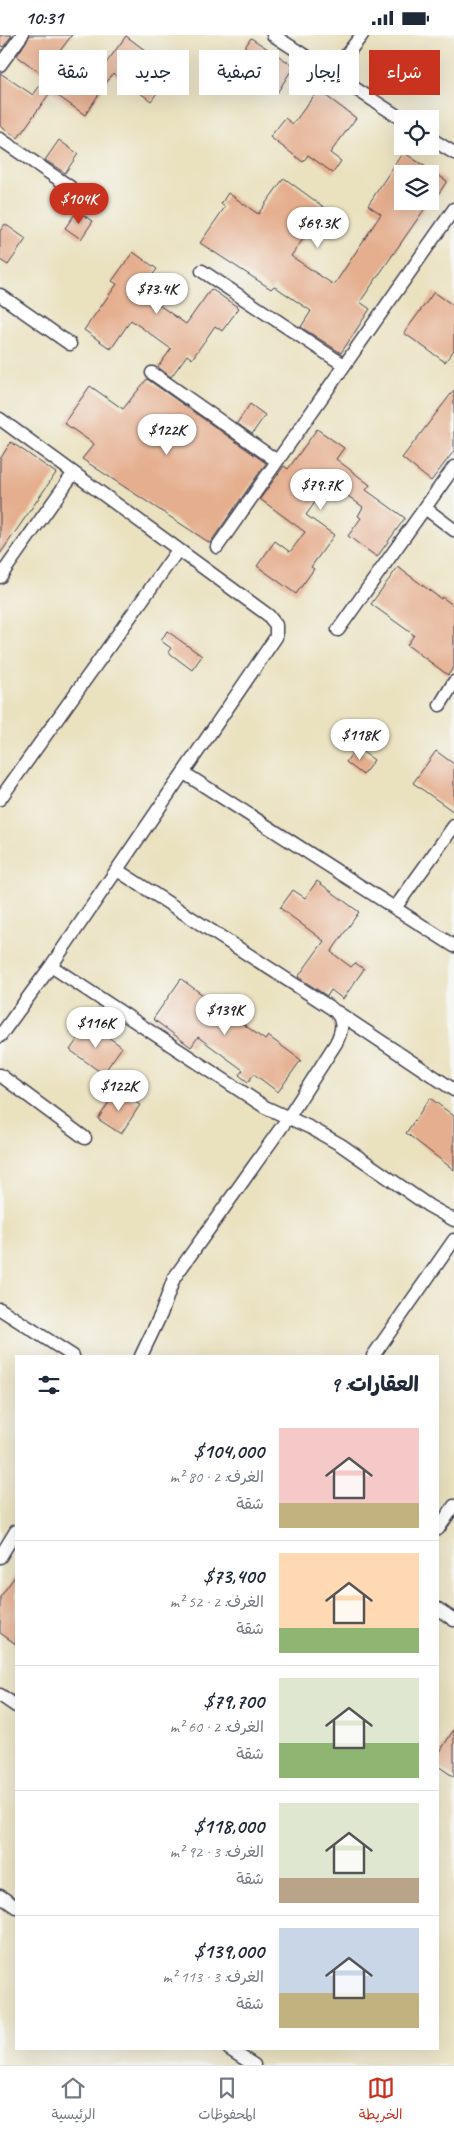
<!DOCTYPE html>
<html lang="ar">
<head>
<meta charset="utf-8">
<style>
  :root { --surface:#fff; --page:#f2f2f3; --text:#1f2937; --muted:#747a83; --line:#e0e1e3; --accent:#c8321e }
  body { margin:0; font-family:Caveat,"Playpen Sans Arabic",sans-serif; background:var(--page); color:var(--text); direction:rtl; height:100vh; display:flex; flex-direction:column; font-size:19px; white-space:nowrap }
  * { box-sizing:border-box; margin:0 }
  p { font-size:16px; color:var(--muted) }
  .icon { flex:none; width:28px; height:28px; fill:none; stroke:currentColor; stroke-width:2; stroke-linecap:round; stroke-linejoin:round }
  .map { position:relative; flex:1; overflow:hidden; direction:ltr }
  .drawer { position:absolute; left:15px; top:1320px; width:424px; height:695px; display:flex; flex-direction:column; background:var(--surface); border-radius:0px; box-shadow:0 5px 20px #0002; direction:rtl }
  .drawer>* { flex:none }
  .hud { position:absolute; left:15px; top:15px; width:425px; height:45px; direction:rtl; display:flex; gap:10px }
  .fabs { position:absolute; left:394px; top:75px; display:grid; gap:10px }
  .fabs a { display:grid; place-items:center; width:45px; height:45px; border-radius:0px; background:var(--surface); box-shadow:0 5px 20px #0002; font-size:25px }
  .price { position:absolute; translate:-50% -42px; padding:0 11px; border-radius:18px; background:#fff; color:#222; font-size:16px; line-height:32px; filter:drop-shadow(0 1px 2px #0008) }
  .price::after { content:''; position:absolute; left:50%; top:30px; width:15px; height:11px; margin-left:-8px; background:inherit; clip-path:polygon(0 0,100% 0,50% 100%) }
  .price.current { background:var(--accent); color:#fff }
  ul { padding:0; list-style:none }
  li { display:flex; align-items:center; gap:15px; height:125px; padding:0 20px }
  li+li { border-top:1px solid var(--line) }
  li span { display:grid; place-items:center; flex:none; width:140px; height:100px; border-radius:0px; color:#555 }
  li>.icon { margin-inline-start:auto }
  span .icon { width:60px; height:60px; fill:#fffc; stroke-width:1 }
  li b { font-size:21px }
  h2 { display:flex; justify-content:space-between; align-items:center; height:60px; padding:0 20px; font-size:21px }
  .pill { padding:0 18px; border-radius:0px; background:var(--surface); box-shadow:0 5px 20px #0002; font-size:18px; line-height:45px }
  .pill.current { background:var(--accent); color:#fff }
  .status { display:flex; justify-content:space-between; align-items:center; height:35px; padding:0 25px; background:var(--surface); direction:ltr }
  .status svg { height:14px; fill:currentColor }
  .menu { display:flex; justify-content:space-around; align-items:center; height:70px; border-top:1px solid var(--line); background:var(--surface); font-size:14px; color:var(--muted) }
  .menu a { display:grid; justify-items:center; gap:2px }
  .menu .current { color:var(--accent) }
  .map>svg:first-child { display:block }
</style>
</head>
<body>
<div class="status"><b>10:31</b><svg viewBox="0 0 49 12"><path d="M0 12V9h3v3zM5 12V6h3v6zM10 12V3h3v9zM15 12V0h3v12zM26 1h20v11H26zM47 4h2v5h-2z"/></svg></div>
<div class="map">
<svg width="454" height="2030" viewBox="0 0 454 2030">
  <rect width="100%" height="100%" fill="#f6f6f2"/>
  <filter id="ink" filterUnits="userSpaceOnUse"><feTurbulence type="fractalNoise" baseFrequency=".02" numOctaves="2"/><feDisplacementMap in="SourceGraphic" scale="10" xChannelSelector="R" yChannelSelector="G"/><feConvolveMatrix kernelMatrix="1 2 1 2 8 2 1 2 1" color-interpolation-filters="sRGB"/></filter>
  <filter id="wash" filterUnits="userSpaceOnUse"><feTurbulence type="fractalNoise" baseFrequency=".0096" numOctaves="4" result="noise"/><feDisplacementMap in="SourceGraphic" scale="20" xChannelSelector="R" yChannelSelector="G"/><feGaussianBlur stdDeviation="1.12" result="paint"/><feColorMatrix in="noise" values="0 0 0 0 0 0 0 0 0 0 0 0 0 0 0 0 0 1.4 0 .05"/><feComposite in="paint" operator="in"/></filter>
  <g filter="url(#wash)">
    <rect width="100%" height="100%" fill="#eae1bf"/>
    <g id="blocks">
      <path fill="#e5ae8e" d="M0 0H12L3 12 0 10Z
        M30 0H72L59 17 96 42 126 1 173 36 151 66 113 38 85 80 51 56 18 103 0 91V38L33 60 46 42 17 21Z
        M251 3 294 31 277 58 233 30Z
        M318 55 356 83 330 118 341 126 333 138 308 120 303 127 270 102 285 83 293 89Z
        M59 105 78 119 65 138 45 125Z
        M403 117 447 146 430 172V139H402V166H430L360 267 370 274 341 318 301 292 311 276 274 251 271 254 200 208 225 172 221 169 228 158 258 179 284 143 325 173 291 221 334 250 381 179 368 170Z
        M77 176 93 186 81 204 65 193Z
        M5 189 26 204 8 230 0 225V196Z
        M133 217 157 234 150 243 157 247 149 263 186 289 211 254 239 273 222 296 215 291 192 324 187 320 171 342 158 332 171 314 131 285 111 314 84 295 117 249 112 246Z
        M434 257 454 271V315L445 327 404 298Z
        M147 344 266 428 210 508 82 424 94 409 64 388 90 351 123 374Z
        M454 355V416L431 446 402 423Z
        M250 369 265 380 252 399 237 388Z
        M317 394 344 413 336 424 370 450 366 455 405 483 377 522 348 501 361 483 358 481 363 472 322 442 309 460 316 466 306 480 334 500 311 532 314 534 296 559 257 531 275 506 290 517 305 497 260 464 284 431 288 434Z
        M11 407 56 438 0 519V424Z
        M398 532 441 564 442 562 454 571V632L448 640 407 610 414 600 371 569Z
        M167 596 202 621 192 635 168 617 171 613 161 606Z
        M356 712 374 725 363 740 346 727Z
        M436 716 454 729V777L413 748Z
        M317 846 359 877 331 917 351 932 355 928 364 934 343 964 331 955 327 961 298 942 324 906 280 873 293 855 305 863Z
        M181 944 265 1005 268 1001 301 1025 278 1057 254 1039 248 1047 239 1040 243 1035 198 1002 191 1012 153 984Z
        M89 988 122 1012 103 1039 70 1015Z
        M117 1055 140 1070 121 1099 98 1084Z
        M430 1063 454 1081V1135L406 1098Z
        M16 1540V1609L0 1598V1562Z
        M454 1694V1742L438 1731V1720Z"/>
    </g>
  </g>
  <g filter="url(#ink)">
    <use href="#blocks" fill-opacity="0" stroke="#403f4f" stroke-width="1"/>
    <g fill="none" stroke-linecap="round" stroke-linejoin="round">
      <g stroke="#403f4f" stroke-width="15">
        <path id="minor" d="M273 0 402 84
          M0 30 22 0
          M332 38 362 0
          M430 103 454 118
          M0 104 70 152
          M202 236 344 330
          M0 260 70 309
          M152 338 277 426
          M0 384 268 580 276 590V602L51 931 0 1001
          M425 473 454 495
          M217 512 454 174
          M0 542 73 439
          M338 595 454 432
          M440 670 454 647
          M184 738 454 911
          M0 764 178 515
          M117 835 331 973C345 983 343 994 336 1008L288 1083 174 1243 161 1279 141 1321
          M395 873 454 791
          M51 931 265 1072 311 1093 341 1110 429 1171 454 1185
          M337 977 454 1055
          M0 1040 85 1103
          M0 1274 73 1321
          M373 1321 454 1205
          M438 1494 454 1471
          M0 1522 16 1496
          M438 1574 454 1585
          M0 1660 16 1671
          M0 1861 16 1872
          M229 2014 254 2030"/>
      </g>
      <use href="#minor" stroke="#fff" stroke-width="12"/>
    </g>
  </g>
</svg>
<div class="fabs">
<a><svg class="icon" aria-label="locate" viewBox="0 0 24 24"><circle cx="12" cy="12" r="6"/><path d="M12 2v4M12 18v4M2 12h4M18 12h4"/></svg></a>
<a><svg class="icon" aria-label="layers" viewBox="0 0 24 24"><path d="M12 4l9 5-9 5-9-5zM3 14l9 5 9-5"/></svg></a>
</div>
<b class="price current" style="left:79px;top:190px">$104K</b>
<b class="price" style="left:318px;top:214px">$69.3K</b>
<b class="price" style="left:157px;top:280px">$73.4K</b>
<b class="price" style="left:167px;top:421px">$122K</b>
<b class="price" style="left:321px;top:476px">$79.7K</b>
<b class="price" style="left:360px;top:726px">$118K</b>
<b class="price" style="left:225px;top:1001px">$139K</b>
<b class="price" style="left:96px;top:1014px">$116K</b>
<b class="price" style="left:119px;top:1077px">$122K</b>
<div class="hud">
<a class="pill current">شراء</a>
<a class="pill">إيجار</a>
<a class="pill">تصفية</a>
<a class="pill">جديد</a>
<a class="pill">شقة</a>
</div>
<section class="drawer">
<h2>العقارات: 9<svg class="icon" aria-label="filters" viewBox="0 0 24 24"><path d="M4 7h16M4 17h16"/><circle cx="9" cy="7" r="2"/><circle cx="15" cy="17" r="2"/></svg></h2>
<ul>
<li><span style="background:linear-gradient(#f6c9c9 75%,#c2b280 0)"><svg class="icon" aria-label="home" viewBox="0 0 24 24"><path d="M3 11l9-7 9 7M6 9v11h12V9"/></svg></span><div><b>$104,000</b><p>الغرف: 2 · 80 m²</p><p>شقة</p></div></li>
<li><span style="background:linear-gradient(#ffd9b3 75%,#8fb573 0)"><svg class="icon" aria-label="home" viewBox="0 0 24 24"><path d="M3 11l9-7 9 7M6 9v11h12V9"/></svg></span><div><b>$73,400</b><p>الغرف: 2 · 52 m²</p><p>شقة</p></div></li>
<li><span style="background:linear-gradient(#dfe7d0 65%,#8fb573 0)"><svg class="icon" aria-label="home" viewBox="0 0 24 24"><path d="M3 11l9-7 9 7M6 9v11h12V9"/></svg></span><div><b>$79,700</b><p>الغرف: 2 · 60 m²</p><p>شقة</p></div></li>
<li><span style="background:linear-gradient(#dfe7d0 75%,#b9a48a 0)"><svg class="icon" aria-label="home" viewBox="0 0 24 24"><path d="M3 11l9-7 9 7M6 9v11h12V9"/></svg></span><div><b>$118,000</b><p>الغرف: 3 · 92 m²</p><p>شقة</p></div></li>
<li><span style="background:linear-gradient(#c9d6e8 65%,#c2b280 0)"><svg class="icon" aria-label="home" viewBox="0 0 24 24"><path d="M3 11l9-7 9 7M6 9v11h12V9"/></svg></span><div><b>$139,000</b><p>الغرف: 3 · 113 m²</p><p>شقة</p></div></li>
</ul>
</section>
</div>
<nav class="menu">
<a class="current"><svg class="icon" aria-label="map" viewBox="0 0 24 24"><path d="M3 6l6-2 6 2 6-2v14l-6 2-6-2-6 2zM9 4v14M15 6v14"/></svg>الخريطة</a>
<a><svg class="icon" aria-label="saved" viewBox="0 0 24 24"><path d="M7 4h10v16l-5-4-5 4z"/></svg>المحفوظات</a>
<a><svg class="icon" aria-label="home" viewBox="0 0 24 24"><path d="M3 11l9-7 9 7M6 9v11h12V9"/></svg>الرئيسية</a>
</nav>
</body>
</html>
